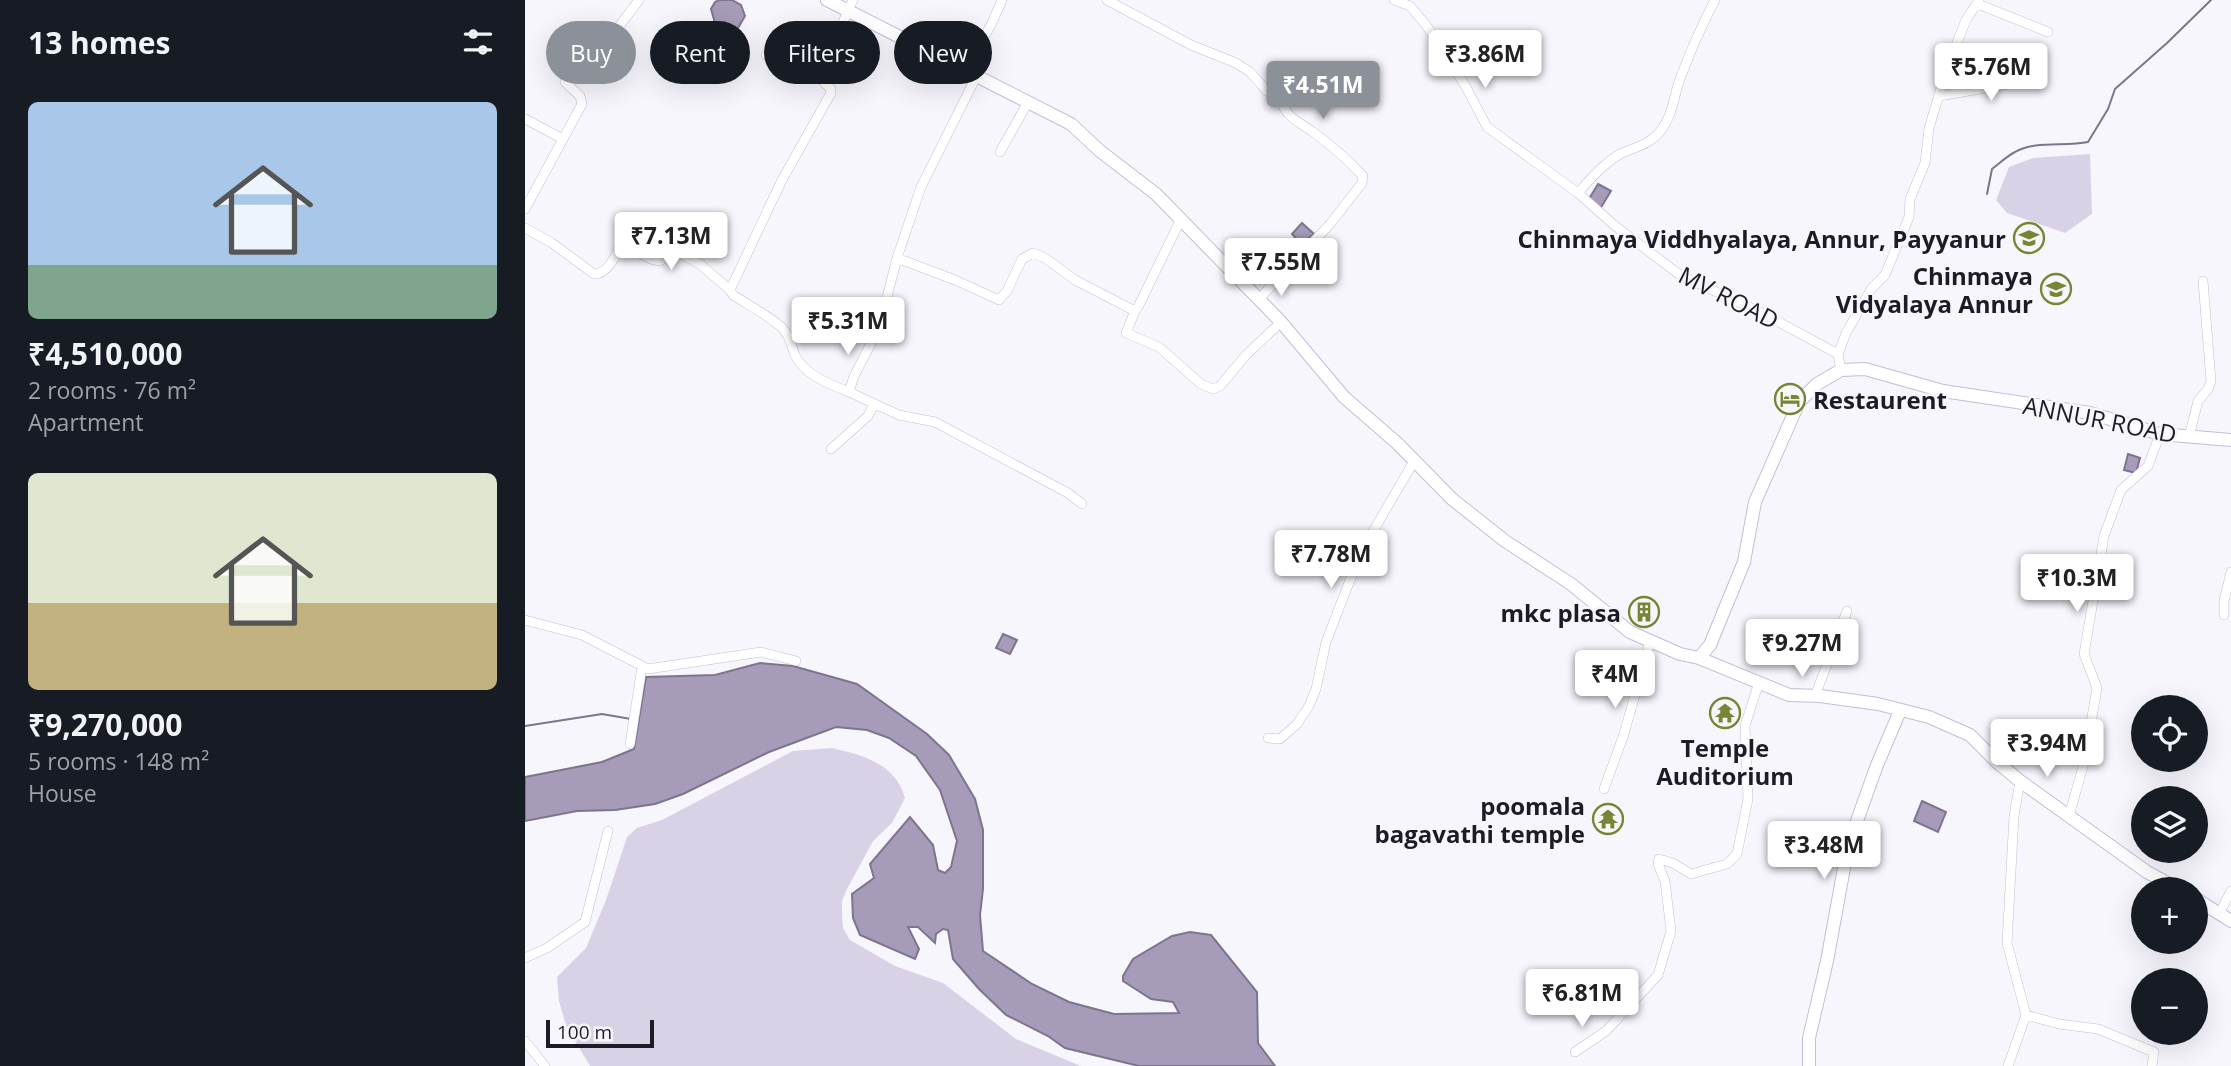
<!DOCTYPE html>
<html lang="en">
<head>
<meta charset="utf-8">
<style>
  :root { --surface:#171b24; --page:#20242c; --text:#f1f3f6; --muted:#9ea1a6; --accent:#8c9099 }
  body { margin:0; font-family:"Open Sans",sans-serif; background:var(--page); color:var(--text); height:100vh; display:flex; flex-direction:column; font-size:26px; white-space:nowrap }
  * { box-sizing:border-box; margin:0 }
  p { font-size:23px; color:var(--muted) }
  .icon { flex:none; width:38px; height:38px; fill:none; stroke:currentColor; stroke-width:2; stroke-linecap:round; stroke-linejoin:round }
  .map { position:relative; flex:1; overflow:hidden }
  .panel { display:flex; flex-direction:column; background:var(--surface); width:525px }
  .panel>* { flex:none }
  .top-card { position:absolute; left:21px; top:21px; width:665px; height:63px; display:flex; gap:14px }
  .tools { position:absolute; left:1606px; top:695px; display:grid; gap:14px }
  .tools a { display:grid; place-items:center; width:77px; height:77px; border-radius:50%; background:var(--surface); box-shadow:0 7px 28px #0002; font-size:35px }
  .scale { position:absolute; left:21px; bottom:18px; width:108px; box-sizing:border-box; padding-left:7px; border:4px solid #1e1a26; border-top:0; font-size:19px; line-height:24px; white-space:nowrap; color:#1e1a26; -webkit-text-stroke:5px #f8f6fd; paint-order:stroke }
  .price { position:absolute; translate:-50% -60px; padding:0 16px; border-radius:7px; background:#fff; color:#222; font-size:23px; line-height:46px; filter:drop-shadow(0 2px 4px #0008) }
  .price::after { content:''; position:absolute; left:50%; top:42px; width:21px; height:16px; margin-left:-10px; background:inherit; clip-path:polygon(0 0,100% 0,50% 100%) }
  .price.active { background:var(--accent); color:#fff }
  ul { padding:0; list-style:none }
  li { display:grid; align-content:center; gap:14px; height:371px; padding:0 28px }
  li span { display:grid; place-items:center; height:217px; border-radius:10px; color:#555 }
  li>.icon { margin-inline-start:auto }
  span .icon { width:126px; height:126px; fill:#fffc; stroke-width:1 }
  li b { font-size:30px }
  h2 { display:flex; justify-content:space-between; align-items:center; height:84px; padding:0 28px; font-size:30px }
  .chip { padding:0 24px; border-radius:32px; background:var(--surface); box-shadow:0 7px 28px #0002; font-size:24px; line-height:63px }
  .chip.active { background:var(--accent); color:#fff }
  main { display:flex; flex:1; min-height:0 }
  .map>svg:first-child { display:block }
</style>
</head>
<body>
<main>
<section class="panel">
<h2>13 homes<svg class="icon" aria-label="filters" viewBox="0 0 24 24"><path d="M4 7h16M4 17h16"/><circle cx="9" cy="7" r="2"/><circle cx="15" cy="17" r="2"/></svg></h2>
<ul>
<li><span style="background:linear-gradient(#a9c7e8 75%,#7fa58c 0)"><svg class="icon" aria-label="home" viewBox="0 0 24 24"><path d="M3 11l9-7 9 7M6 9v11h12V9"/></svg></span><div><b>₹4,510,000</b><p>2 rooms · 76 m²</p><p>Apartment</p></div></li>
<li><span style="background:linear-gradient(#dfe7d0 60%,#c2b280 0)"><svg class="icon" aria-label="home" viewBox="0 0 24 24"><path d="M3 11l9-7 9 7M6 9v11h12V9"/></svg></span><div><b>₹9,270,000</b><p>5 rooms · 148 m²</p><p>House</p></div></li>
</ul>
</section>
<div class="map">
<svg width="1706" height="1066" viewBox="0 0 1706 1066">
  <rect width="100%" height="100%" fill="#f8f6fd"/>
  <path fill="#d9d2e6" d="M1565 154 1567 214 1540 233 1482 213 1471 200 1484 167 1508 158Z
    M307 748C338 755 371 764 380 798L367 823 348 841 322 889 317 901V915L318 928 325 940 370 966 418 983 491 1039 556 1066H65L41 1026 34 1001 32 977 61 948 81 900 102 837 112 828 137 820 268 751Z"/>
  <path fill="#a69cb9" stroke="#7d758d" stroke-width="2" d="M194 0H207L216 5 220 16 213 28 201 29 190 23 186 9 190 2Z
    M1073 184 1086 191 1075 209 1062 202Z
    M777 223 789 234 776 244 767 234Z
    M1603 454 1615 458 1611 473 1599 470Z
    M478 634 492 640 485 654 471 648Z
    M235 663 268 666 332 684 402 734 424 755 450 799 458 830V889L455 915 458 951 507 984 544 1002 589 1014 654 1013 648 1002 626 999 598 981V976L608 959 647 936 665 932 686 935 732 992 733 1043 750 1066H614L540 1048 523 1036 481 1015 454 989 428 959 423 930 418 929 411 934 410 943 393 927H383L394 949 390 959 335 935 328 918 327 894 349 878 345 864 385 817 408 845 413 870 420 873 426 867 432 841 415 790 391 756 364 738 342 730 311 727 244 752 158 794 130 804 90 810 52 811 0 821V777L77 762 109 749 121 677 190 675Z
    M1397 801 1421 812 1413 832 1389 821Z"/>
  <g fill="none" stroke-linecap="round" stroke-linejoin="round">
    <path stroke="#7d758d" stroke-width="2" d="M1462 194 1467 169C1475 163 1482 156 1490 152 1510 140 1540 147 1563 142L1583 109 1590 89 1642 43 1686 0
      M0 726 77 714 106 719"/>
    <g stroke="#c6bbdd" stroke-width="10">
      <path id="street" d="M582 0 666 45 711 63 725 72 742 91 755 98C761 118 773 121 788 132 806 145 823 160 838 176L837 183 806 223 734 299
        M869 0 885 6 901 25 941 87 962 127 1053 193
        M1190 0C1177 25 1165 52 1155 79 1149 95 1148 114 1137 129 1125 145 1113 146 1097 153 1080 162 1065 179 1053 193L1089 225 1155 275 1235 312 1313 354 1316 370
        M1453 4 1523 32
        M241 55 293 77 328 0
        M440 69 466 25 477 0
        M452 75 396 187 372 258 354 328 329 376 324 392 374 415 410 422 543 493 557 504
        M293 77 306 89V93L257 180 205 290 208 295C223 305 241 314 255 326 264 333 266 345 270 355 278 374 306 385 324 392
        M1414 96 1513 79
        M0 119 38 139
        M475 152 503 102
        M0 209 57 104 55 96 40 82V76L44 70 80 45 114 0
        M0 228 27 243 69 274C86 274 94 247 101 233
        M96 243 126 259 135 261 150 250 176 265 205 290
        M372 258 430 280 474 300 482 291 497 259 508 253 520 258 550 280 610 311 613 307 656 219
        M610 311 601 333 634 347 676 384 688 389 695 386 721 355 756 322
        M1313 354 1321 333 1347 288 1360 275 1384 217 1385 199 1400 163 1404 128 1423 65 1441 20 1454 0
        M1664 437 1673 401 1683 389 1686 381 1678 281
        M306 449 343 416 349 404
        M1699 615V601L1706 572
        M0 620 57 635 123 669 236 652 271 661
        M1290 696 1322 611
        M743 738 755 739 772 724 784 706 791 689 801 642 825 580 846 535 889 461
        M105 744 117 667
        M1079 789 1099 734 1125 641
        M1544 816 1559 763 1572 688 1559 654 1579 536 1596 490 1623 466 1635 434
        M1695 912 1706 891
        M0 958 22 948 60 922 83 831
        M1501 1015 1534 1024 1573 1029 1629 1052 1627 1066
        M0 1041 20 1066
        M1050 1052 1081 1031 1133 975 1146 931 1140 881 1133 864 1134 859 1148 863 1166 874 1202 864 1212 854 1223 799 1220 726 1234 682
        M1483 1066 1501 1015 1482 943 1489 816 1495 781"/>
    </g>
    <g stroke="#c6bbdd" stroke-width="14">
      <path id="secondary" d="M302 0 546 124 575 151 631 194 756 322 819 397 872 443 927 499 980 541 1046 584 1105 632 1155 654 1174 658 1264 695 1295 696 1353 704 1404 717 1445 735 1472 762 1495 781 1622 872 1653 889
        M1174 658 1185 645 1219 562 1230 502 1274 402 1292 384 1316 370 1340 369 1418 391 1565 413 1635 434 1706 440
        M1671 899 1706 921
        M1284 1066V1038L1302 961 1323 846 1352 765 1375 711"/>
    </g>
    <use href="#street" stroke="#fff" stroke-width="9"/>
    <use href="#secondary" stroke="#fff" stroke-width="12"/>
  </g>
  <defs>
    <g id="school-ring" transform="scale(1.575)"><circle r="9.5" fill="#f8f6fd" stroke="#778634" stroke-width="1.5"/><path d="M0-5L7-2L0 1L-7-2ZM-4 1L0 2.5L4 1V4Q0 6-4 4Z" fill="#778634"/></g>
    <g id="hotel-ring" transform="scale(1.575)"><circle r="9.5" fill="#f8f6fd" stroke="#778634" stroke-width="1.5"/><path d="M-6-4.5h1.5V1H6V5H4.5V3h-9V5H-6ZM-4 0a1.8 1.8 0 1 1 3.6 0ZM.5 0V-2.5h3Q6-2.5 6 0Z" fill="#778634"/></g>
    <g id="building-ring" transform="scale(1.575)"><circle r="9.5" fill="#f8f6fd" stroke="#778634" stroke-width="1.5"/><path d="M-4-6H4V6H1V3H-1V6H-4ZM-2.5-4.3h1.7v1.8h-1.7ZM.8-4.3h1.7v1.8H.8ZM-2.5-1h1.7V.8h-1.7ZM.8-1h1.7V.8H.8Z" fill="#778634"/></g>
    <g id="temple-ring" transform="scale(1.575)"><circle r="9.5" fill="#f8f6fd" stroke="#778634" stroke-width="1.5"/><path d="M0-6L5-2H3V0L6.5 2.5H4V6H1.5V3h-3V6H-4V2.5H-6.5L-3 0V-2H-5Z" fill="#778634"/></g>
  </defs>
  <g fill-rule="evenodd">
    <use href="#school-ring" x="1504" y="238"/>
    <use href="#school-ring" x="1531" y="289"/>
    <use href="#hotel-ring" x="1265" y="399"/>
    <use href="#building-ring" x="1119" y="612"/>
    <use href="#temple-ring" x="1200" y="713"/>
    <use href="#temple-ring" x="1083" y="819"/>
  </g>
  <g text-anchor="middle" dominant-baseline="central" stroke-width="5" stroke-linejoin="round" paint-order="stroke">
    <g font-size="24" font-weight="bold" fill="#1e1a26" stroke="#f8f6fd" text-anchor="end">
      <text x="1481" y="238">Chinmaya Viddhyalaya, Annur, Payyanur</text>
      <text x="1508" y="275">Chinmaya<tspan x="1508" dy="28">Vidyalaya Annur</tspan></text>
      <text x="1288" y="399" text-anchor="start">Restaurent</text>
      <text x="1096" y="612">mkc plasa</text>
      <text x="1200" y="747" text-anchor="middle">Temple<tspan x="1200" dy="28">Auditorium</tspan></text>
      <text x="1060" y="805">poomala<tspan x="1060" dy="28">bagavathi temple</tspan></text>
    </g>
    <g font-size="24" fill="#1e1a26" stroke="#f8f6fd">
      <text transform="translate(1204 297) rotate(27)">MV ROAD</text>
      <text transform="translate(1575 419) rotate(11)">ANNUR ROAD</text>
    </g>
  </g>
</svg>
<div class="tools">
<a><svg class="icon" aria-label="locate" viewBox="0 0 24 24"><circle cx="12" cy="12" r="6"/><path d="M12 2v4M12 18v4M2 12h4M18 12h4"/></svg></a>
<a><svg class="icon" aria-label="layers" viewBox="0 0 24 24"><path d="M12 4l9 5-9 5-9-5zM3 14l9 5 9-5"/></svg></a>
<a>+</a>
<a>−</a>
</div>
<div class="scale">100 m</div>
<b class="price" style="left:960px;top:90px">₹3.86M</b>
<b class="price" style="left:1466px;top:103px">₹5.76M</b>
<b class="price active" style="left:798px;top:121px">₹4.51M</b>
<b class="price" style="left:146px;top:272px">₹7.13M</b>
<b class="price" style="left:756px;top:298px">₹7.55M</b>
<b class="price" style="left:323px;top:357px">₹5.31M</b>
<b class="price" style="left:806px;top:590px">₹7.78M</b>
<b class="price" style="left:1552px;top:614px">₹10.3M</b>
<b class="price" style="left:1277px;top:679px">₹9.27M</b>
<b class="price" style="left:1090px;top:710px">₹4M</b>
<b class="price" style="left:1522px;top:779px">₹3.94M</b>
<b class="price" style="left:1299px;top:881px">₹3.48M</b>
<b class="price" style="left:1057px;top:1029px">₹6.81M</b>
<div class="top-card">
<a class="chip active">Buy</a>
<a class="chip">Rent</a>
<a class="chip">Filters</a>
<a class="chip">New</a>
</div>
</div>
</main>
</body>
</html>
